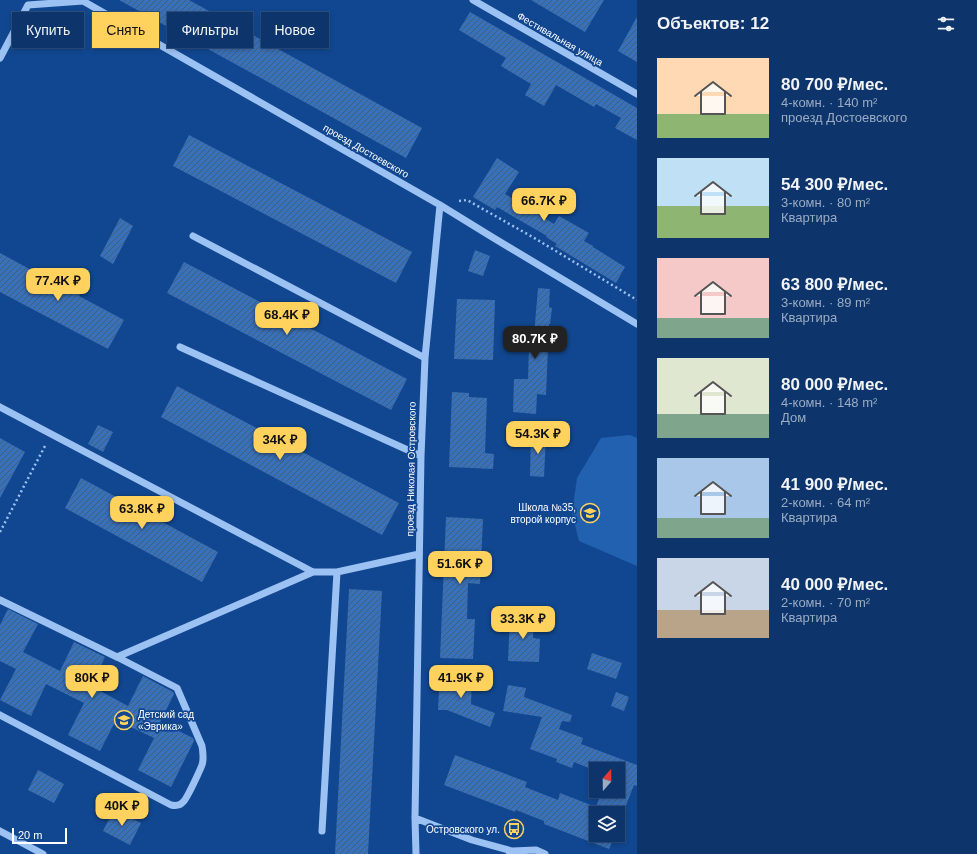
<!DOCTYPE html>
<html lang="ru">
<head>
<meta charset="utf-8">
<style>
  :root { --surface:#0d356c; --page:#1b4074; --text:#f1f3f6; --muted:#9aabc2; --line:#2d507f; --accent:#ffd25d }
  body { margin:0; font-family:Helvetica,sans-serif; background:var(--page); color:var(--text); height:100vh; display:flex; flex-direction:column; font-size:15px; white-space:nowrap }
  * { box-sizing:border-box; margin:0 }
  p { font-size:13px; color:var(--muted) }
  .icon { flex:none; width:22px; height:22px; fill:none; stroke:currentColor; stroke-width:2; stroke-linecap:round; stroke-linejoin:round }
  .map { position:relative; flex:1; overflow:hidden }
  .drawer { display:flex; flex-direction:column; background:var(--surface); width:340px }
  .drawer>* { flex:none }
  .hud { position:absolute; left:12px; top:12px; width:380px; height:36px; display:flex; gap:8px }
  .needle { width:26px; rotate:20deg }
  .tools { position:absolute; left:589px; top:762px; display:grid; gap:8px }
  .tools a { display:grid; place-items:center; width:36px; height:36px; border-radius:0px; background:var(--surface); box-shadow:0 2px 6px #0003,0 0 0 1px var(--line); font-size:20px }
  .scale { position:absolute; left:12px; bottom:10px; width:55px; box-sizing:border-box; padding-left:4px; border:2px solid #fff; border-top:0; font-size:11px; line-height:14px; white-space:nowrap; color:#fff; -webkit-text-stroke:3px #114790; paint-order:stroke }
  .price { position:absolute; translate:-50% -34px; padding:0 9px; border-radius:8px; background:var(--accent); color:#111; font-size:13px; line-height:26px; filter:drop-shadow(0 1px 2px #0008) }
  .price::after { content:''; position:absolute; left:50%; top:24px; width:12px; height:9px; margin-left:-6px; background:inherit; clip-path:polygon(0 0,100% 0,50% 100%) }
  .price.on { background:#222; color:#fff }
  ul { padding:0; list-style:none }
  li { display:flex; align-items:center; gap:12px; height:100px; padding:0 20px }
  li span { display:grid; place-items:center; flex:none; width:112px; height:80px; border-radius:0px; color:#555 }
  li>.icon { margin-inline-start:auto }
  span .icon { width:48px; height:48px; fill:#fffc; stroke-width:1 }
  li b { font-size:17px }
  h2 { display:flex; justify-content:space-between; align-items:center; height:48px; padding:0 20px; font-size:17px }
  .pill { padding:0 14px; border-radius:0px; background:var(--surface); box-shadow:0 2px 6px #0003,0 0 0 1px var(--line); font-size:14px; line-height:36px }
  .pill.on { background:var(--accent); color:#111 }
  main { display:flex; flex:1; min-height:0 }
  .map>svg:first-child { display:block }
</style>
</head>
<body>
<main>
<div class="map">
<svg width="637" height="854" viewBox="0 0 637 854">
  <defs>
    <pattern id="building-hatch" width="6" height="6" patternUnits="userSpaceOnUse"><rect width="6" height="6" fill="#3971b9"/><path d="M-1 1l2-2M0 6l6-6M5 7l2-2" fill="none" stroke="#435d7d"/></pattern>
  </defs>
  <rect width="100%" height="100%" fill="#114790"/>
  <path fill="#2261b0" d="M630 435 637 438V566L579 541 572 513 577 478 601 438Z"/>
  <path fill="url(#building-hatch)" d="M119 0H189L422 128 406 158Z
    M531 0H604L585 32Z
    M470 12 637 108V140L615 128 621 118 596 104 594 107 556 85 544 106 525 95 531 84 501 66 506 58 459 30Z
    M637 17V62L618 51Z
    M189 135 412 252 396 283 173 166Z
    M497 158 519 172 505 194 554 224 559 216 589 233 584 241 593 246V247L625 267 616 283 555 246 557 244 546 237 547 236 497 207 495 210 473 197Z
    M120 218 133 226 113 264 100 256Z
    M475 250 490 256 483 276 468 271Z
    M0 253 48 279 53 271 83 287 79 296 124 320 108 349 0 292Z
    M184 262 407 379 391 410 167 293Z
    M538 288 550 289 549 307 552 308 550 324H549L546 395 537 394 536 414 513 412 514 379H528L529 347H533Z
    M457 299 495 300 493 360 454 359Z
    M177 386 399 503 382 535 161 417Z
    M452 392 469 393V397L487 398 485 453 494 454 493 469 449 467Z
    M98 425 113 432 103 452 88 444Z
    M531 434 546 435 544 477 530 476Z
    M0 438 25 452 0 498Z
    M81 478 218 552 202 582 65 508Z
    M446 517 483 519 480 584 468 583 467 619H475L473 659 440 658Z
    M349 589 382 591 368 854H335Z
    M8 609 38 624 23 652 60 671 74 642 105 657 91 686 128 706 143 676 173 692 174 694 160 722 193 738 194 741 171 787 138 770 154 738 116 720 100 751 68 735 84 703 46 684 31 716 0 700 16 669 0 661V625Z
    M510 615 534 616 533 638 540 639 539 662 508 661Z
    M592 653 622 663 616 679 587 669Z
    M440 672 472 678 471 704 495 713 490 727 447 710H438Z
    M508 685 526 688 524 697 572 715 570 722 562 721 559 729 583 738 581 744 637 765V786L634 785 618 826V813H596V835H615L609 849 544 824V821L516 810 515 812 444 785 455 755 527 782 525 787 558 800 560 793 596 807 602 791H618V769H596V771L574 762 572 768 556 762 557 759 530 749 542 717 503 711Z
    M616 692 629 697 624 711 611 706Z
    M38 770 64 784 54 803 28 790Z
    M114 809 141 823 130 845 103 831Z"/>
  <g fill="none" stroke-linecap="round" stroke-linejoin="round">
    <path stroke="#9cc2f3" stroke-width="2.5" stroke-dasharray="2 3" stroke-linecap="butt" d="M459 201 467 200 536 239 637 300
      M0 532 46 444"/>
    <path stroke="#9cc2f3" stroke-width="7" d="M473 0 637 94
      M0 58 28 5 83 1 440 205 492 237 637 324
      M193 236 425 358
      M180 347 421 456
      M0 407 313 572H337L419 554
      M0 600 117 657 177 688 202 746C203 752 204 759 202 765 200 770 187 799 183 802 180 806 176 806 171 805L0 715
      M117 657 313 572
      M415 818 472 840 512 851
      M0 831 43 854
      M322 831 337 572
      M509 852 512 851 536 850 545 854
      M416 854 415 818 421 456 425 358 440 205"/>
  </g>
  <defs>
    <g id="school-ring" transform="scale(1)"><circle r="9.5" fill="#114790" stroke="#ffd25d" stroke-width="1.5"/><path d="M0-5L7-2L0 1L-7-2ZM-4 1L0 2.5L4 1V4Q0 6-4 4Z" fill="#ffd25d"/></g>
    <g id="bus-ring" transform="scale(1)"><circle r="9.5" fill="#114790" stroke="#ffd25d" stroke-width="1.5"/><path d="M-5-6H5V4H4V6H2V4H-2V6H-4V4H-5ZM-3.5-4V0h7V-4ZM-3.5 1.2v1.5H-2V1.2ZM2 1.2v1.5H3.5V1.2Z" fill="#ffd25d"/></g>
  </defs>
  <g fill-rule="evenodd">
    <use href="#school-ring" x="590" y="513"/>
    <use href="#school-ring" x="124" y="720"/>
    <use href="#bus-ring" x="514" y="829"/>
  </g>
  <g text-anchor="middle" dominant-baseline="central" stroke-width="3.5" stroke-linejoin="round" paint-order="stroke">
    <g font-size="10" fill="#fff" stroke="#114790">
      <text transform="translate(560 39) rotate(30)">Фестивальная улица</text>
      <text transform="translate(366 151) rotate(30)">проезд Достоевского</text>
      <text transform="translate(411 469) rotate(-89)">проезд Николая Островского</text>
    </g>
    <g font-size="10" fill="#fff" stroke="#114790" text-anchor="end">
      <text x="576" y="507">Школа №35,<tspan x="576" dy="12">второй корпус</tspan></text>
      <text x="138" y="714" text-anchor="start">Детский сад<tspan x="138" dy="12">«Эврика»</tspan></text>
      <text x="500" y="829">Островского ул.</text>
    </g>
  </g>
</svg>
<div class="tools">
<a><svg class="needle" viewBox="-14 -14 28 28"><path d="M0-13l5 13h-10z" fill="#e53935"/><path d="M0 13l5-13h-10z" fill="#9aabc2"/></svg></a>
<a><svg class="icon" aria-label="layers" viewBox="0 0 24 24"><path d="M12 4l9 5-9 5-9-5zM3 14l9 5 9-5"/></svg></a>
</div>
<div class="scale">20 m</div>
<b class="price" style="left:544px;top:222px">66.7K ₽</b>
<b class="price" style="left:58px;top:302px">77.4K ₽</b>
<b class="price" style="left:287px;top:336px">68.4K ₽</b>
<b class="price on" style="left:535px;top:360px">80.7K ₽</b>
<b class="price" style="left:538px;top:455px">54.3K ₽</b>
<b class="price" style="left:280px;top:461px">34K ₽</b>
<b class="price" style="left:142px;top:530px">63.8K ₽</b>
<b class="price" style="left:460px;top:585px">51.6K ₽</b>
<b class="price" style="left:523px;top:640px">33.3K ₽</b>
<b class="price" style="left:92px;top:699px">80K ₽</b>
<b class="price" style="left:461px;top:699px">41.9K ₽</b>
<b class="price" style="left:122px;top:827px">40K ₽</b>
<div class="hud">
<a class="pill">Купить</a>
<a class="pill on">Снять</a>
<a class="pill">Фильтры</a>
<a class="pill">Новое</a>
</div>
</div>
<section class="drawer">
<h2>Объектов: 12<svg class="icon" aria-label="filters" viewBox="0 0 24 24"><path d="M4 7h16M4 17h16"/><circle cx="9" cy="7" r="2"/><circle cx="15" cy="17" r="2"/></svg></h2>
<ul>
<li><span style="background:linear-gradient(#ffd9b3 70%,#8fb573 0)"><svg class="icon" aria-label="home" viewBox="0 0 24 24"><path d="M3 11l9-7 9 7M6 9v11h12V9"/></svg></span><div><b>80 700 ₽/мес.</b><p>4-комн. · 140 m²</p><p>проезд Достоевского</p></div></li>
<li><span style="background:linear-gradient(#bfe0f5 60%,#8fb573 0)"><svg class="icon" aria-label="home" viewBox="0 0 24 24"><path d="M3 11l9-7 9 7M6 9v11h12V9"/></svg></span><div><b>54 300 ₽/мес.</b><p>3-комн. · 80 m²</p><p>Квартира</p></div></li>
<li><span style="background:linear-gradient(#f6c9c9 75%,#7fa58c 0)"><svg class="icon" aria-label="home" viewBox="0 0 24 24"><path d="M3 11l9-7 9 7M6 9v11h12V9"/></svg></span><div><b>63 800 ₽/мес.</b><p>3-комн. · 89 m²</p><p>Квартира</p></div></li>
<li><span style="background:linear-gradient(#dfe7d0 70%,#7fa58c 0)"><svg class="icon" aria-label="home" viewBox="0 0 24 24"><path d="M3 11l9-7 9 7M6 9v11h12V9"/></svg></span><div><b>80 000 ₽/мес.</b><p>4-комн. · 148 m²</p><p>Дом</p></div></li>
<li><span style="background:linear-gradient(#a9c7e8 75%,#7fa58c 0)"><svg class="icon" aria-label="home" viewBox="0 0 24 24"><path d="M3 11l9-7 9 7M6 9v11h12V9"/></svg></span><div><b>41 900 ₽/мес.</b><p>2-комн. · 64 m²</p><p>Квартира</p></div></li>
<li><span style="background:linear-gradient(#c9d6e8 65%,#b9a48a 0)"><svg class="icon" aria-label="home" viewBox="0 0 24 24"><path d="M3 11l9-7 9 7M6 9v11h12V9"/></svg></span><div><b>40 000 ₽/мес.</b><p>2-комн. · 70 m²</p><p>Квартира</p></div></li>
</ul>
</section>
</main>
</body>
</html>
